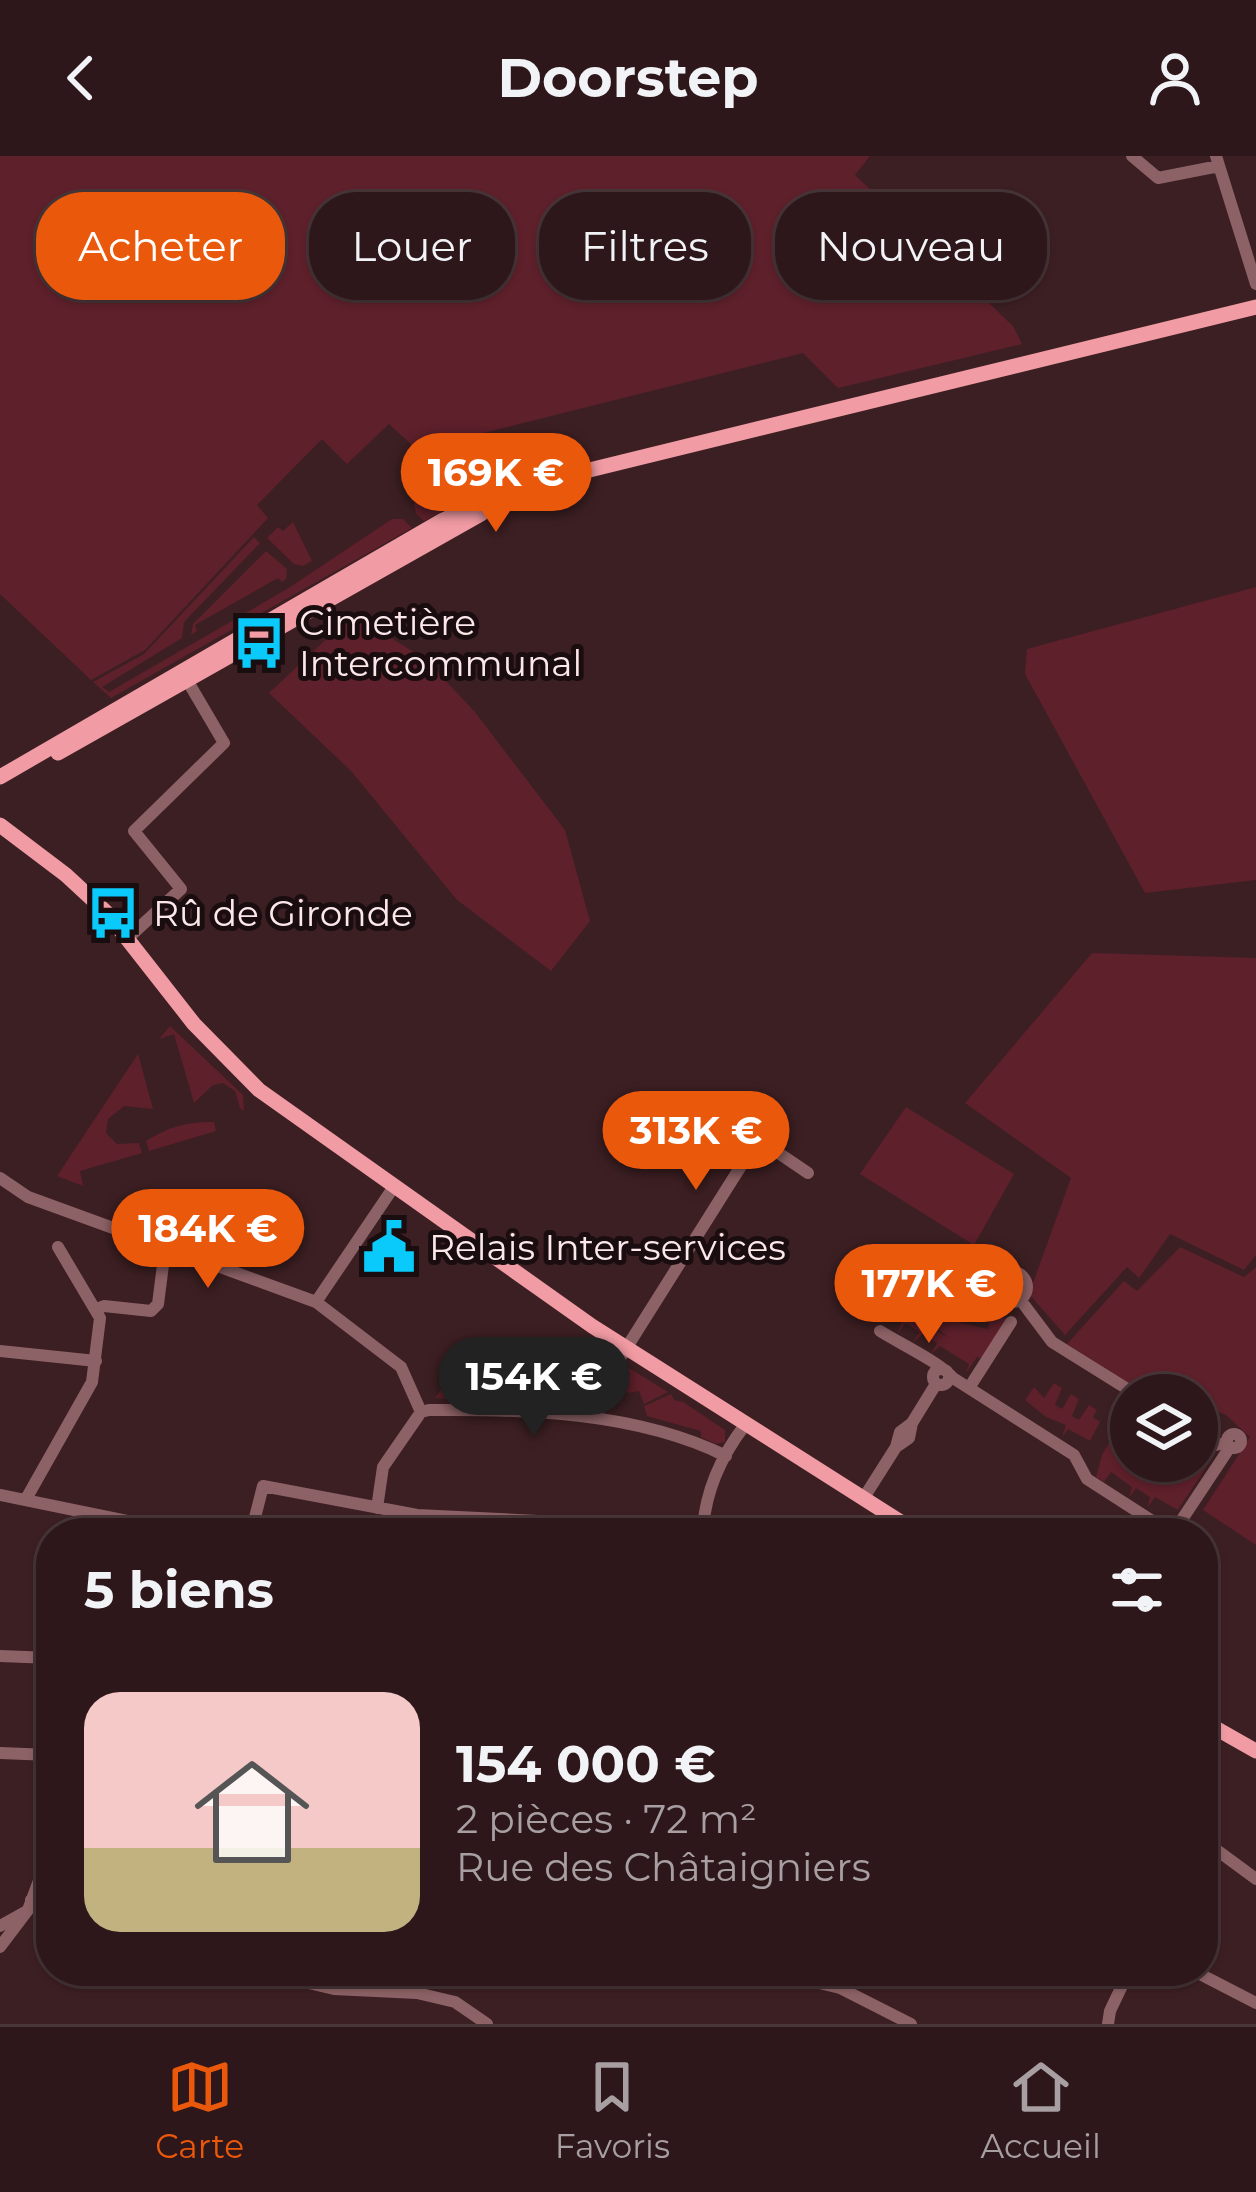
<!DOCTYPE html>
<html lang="fr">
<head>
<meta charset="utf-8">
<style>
  :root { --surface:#2d171a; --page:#352023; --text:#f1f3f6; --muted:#a79fa2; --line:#483639; --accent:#ea580c }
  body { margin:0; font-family:Montserrat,sans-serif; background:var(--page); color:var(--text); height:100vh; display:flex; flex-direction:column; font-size:45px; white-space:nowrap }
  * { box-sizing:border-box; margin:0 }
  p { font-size:39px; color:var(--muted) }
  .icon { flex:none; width:66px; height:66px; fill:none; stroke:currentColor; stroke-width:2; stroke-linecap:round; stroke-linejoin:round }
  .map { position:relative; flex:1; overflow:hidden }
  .sheet { position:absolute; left:36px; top:1362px; width:1182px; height:468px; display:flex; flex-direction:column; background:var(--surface); border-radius:48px; box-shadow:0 3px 9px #0004,0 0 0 3px var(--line) }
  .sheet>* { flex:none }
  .guide { position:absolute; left:36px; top:36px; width:1185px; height:108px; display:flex; gap:24px }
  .fabs { position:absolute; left:1110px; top:1218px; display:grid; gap:24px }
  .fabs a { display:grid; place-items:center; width:108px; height:108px; border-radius:50%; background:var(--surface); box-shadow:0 3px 9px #0004,0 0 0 3px var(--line); font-size:60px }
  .price { position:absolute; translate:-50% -102px; padding:0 27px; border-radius:42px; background:var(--accent); color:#fff; font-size:39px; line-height:78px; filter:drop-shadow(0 3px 6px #0008) }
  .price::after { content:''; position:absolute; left:50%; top:72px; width:36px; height:27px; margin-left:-18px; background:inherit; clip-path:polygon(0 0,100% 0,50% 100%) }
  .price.active { background:#222; color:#fff }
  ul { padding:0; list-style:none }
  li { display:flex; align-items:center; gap:36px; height:300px; padding:0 48px }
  li span { display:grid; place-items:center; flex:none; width:336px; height:240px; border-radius:36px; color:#555 }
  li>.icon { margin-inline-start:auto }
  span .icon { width:144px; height:144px; fill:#fffc; stroke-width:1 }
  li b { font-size:51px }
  h2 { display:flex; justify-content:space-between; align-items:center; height:144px; padding:0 48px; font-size:51px }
  .pill { padding:0 42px; border-radius:48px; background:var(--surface); box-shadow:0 3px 9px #0004,0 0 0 3px var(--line); font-size:42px; line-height:108px }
  .pill.active { background:var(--accent); color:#fff }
  header { display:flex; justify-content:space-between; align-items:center; height:156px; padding:0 48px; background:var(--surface); font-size:54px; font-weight:700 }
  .tabs { display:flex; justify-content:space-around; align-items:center; height:168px; border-top:3px solid var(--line); background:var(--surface); font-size:33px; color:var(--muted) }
  .tabs a { display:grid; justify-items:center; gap:6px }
  .tabs .active { color:var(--accent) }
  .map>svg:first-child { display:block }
</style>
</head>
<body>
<header><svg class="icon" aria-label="back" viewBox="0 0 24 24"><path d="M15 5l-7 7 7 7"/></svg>Doorstep<svg class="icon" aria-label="person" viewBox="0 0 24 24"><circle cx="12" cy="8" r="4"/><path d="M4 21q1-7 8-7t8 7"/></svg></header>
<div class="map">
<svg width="1256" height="1868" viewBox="0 0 1256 1868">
  <rect width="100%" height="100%" fill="#3c1f22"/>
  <path fill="#5e202b" d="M0 0H870L855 19 1013 170 1022 188 838 232 803 197 443 287 427 303 389 268 347 308 322 283 257 349 268 362 145 494 91 524 0 438Z
    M469 311 480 316 485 332 424 365 416 357 414 348C423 325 446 315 469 311Z
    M392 363H403L412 372 111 542 93 526 144 498 254 381 260 387 184 466 182 482 102 531 109 536 287 433Z
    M293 366 312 405 303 410 294 408 267 382 278 371 283 375Z
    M266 395 287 413 286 423 282 426 278 422 195 469 197 475 191 479 193 468Z
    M1256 431V724L1145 737 1025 518 1027 493Z
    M353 458 425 503 475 556 565 674 590 765 551 815 457 744 351 615 269 537Z
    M1092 797 1256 802V1099L1244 1114 1170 1078 1139 1122 1127 1111 1065 1179 1029 1138 1071 1022 965 947Z
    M170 870 243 939 244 955 240 952 235 935 223 927 213 929 194 947 174 878 159 883Z
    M138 898 153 953 124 950 108 963 106 977 117 988 139 987 142 997 80 1015 83 1030 57 1020Z
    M906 951 1014 1018 974 1089 860 1018Z
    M214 966 216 975 149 995 146 985C167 971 189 965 214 966Z
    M1180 1091 1244 1121 1256 1111V1389L1203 1354 1250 1281 1226 1259 1214 1254 1204 1274 1197 1269V1239H1147L1067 1188 1124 1125 1137 1135Z
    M889 1145 950 1183 929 1166 945 1145 949 1164 988 1173 992 1156 1007 1163 983 1203 977 1201 966 1217 969 1208 940 1190 931 1198 937 1187 923 1178 913 1186 919 1176 906 1167 898 1177 902 1165 887 1157 880 1167 877 1165Z
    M477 1195 504 1215 592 1220 606 1198 668 1236 644 1248 639 1235 628 1237 622 1229 592 1237 585 1229 565 1235 559 1227 530 1235 523 1227 503 1233 497 1225 468 1233 461 1225 452 1228 459 1244 435 1242 454 1216 460 1219Z
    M1054 1227 1062 1232 1055 1249 1062 1253 1071 1238 1079 1243 1072 1260 1079 1264 1089 1249 1097 1254 1093 1261 1100 1266 1090 1285 1068 1273 1062 1281 1066 1269 1046 1261 1025 1244 1034 1231 1044 1242Z
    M671 1238 674 1244 683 1246 725 1274V1286L716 1288 701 1281V1275L647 1260 644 1250Z
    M1131 1250V1305H1197V1280L1218 1293 1178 1354 1155 1341 1148 1351 1150 1341 1136 1332 1129 1342 1132 1331 1111 1316 1104 1326 1096 1321 1102 1299Z"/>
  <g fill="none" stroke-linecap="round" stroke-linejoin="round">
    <path stroke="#8d6266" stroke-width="12" d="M1132 0 1158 22 1219 10
      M1216 0 1256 128
      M128 782 181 733 134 675 224 587 187 524
      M0 1022 28 1041 316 1146 401 1211 421 1256
      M997 1131a15 15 0 1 1 30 0a15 15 0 1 1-30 0Z
      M316 1146 393 1032
      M1022 1146 1052 1186 1137 1239
      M96 1153 104 1150 151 1155 158 1148 165 1093
      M880 1175C899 1187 941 1207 953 1222L1074 1299 1087 1323 1171 1377
      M0 1195 96 1205
      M622 1199 758 983 808 1017
      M933 1221a8 8 0 1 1 16 0a8 8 0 1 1-16 0Z
      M969 1232 1011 1166
      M912 1267 909 1282 896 1291 900 1276Z
      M912 1267 936 1228
      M1197 1277 1216 1289 1227 1286
      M1227 1285a7 7 0 1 1 14 0a7 7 0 1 1-14 0Z
      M0 1339 186 1377
      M26 1343 92 1226 100 1162 58 1091
      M863 1343 896 1291
      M377 1352 383 1311 421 1256 429 1254C526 1253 637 1256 726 1300
      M251 1377 263 1330 417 1359 703 1373
      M703 1377C704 1338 721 1300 745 1269
      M1173 1377 1230 1291
      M0 1500 51 1502
      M0 1597 51 1599
      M1203 1689 1214 1692 1256 1723
      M31 1744 51 1755
      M0 1770 27 1755
      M0 1791 28 1754 51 1692
      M258 1815 334 1833 417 1837 455 1846 487 1868
      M770 1815 840 1832 911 1868
      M1194 1815 1256 1847
      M1108 1868 1110 1855 1129 1815"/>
    <path stroke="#f19ba4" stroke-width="15" d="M58 597 481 358
      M0 621 443 364 516 332 1256 151
      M0 669 66 719 107 757 194 868 259 934 592 1170 918 1377
      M1203 1565 1256 1595"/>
  </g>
  <defs>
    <g id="bus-bare" transform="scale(4.14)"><path d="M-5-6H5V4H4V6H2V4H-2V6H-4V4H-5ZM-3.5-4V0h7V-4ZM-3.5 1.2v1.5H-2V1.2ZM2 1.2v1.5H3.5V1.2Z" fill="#09cafa" stroke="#1a0d0f" stroke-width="2.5" paint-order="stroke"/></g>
    <g id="civic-bare" transform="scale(4.14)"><path d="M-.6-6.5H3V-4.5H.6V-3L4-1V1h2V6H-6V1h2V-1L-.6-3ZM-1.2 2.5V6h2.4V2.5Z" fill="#09cafa" stroke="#1a0d0f" stroke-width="2.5" paint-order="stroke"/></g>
  </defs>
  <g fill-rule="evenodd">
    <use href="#bus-bare" x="259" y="487"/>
    <use href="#bus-bare" x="113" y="757"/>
    <use href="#civic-bare" x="389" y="1091"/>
  </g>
  <g text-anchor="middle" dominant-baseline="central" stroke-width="10" stroke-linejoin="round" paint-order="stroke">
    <g font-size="36" fill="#fce8e9" stroke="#1a0d0f" text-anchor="start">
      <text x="299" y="466">Cimetière<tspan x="299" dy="41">Intercommunal</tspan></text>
      <text x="153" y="757">Rû de Gironde</text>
      <text x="429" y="1091">Relais Inter-services</text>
    </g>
  </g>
</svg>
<div class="fabs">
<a><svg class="icon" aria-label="layers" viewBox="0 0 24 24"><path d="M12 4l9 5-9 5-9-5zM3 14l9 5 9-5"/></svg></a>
</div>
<b class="price" style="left:496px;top:379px">169K €</b>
<b class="price" style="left:696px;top:1037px">313K €</b>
<b class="price" style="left:208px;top:1135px">184K €</b>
<b class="price" style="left:929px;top:1190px">177K €</b>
<b class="price active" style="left:534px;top:1283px">154K €</b>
<div class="guide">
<a class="pill active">Acheter</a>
<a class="pill">Louer</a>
<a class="pill">Filtres</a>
<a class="pill">Nouveau</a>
</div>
<section class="sheet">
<h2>5 biens<svg class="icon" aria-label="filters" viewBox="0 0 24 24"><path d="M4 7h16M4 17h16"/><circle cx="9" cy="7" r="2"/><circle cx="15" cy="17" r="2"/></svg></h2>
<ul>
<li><span style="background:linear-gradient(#f6c9c9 65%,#c2b280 0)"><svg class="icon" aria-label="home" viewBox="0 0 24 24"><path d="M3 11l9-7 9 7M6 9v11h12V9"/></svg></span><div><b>154 000 €</b><p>2 pièces · 72 m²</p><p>Rue des Châtaigniers</p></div></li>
</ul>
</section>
</div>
<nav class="tabs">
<a class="active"><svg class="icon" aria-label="map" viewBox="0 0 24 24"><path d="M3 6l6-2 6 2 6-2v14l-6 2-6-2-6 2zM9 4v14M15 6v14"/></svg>Carte</a>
<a><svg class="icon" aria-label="saved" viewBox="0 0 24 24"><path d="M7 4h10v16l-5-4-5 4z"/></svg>Favoris</a>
<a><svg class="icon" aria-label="home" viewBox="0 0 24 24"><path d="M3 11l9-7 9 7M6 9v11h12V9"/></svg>Accueil</a>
</nav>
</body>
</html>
